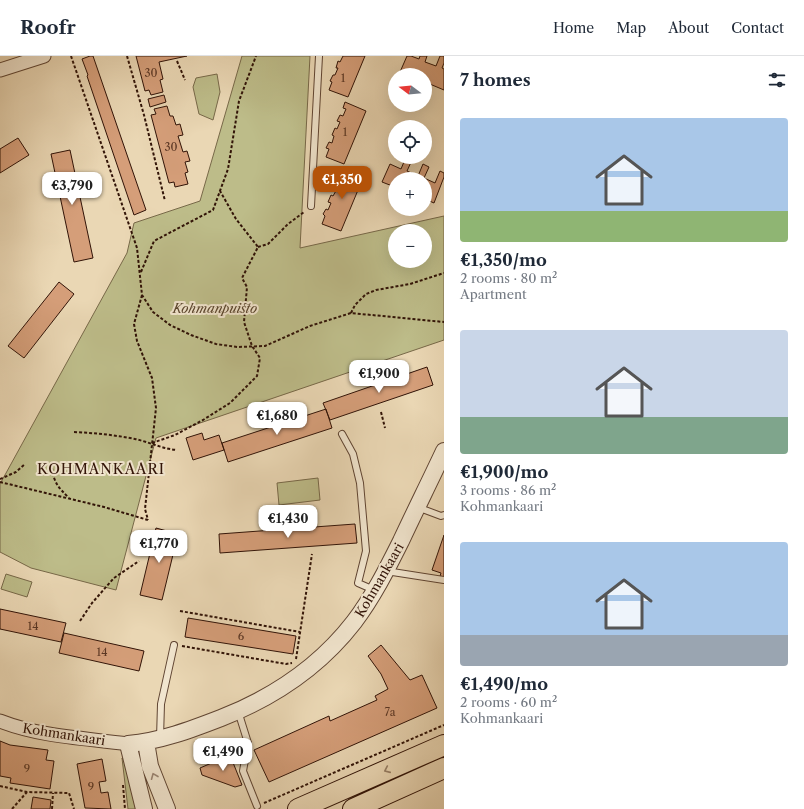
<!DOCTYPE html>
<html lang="en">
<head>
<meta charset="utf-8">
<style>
  :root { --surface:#fff; --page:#f6f6f7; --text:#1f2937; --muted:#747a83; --line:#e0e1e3; --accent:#b45309 }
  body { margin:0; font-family:"Libre Caslon Text",serif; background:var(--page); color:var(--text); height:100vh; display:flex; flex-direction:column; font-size:15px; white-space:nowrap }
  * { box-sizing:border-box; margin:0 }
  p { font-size:13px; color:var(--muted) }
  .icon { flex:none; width:22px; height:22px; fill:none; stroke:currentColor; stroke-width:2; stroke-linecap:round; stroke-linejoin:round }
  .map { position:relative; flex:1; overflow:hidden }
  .drawer { display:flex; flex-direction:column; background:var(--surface); width:360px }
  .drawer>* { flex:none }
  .needle { width:26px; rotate:286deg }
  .tools { position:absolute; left:388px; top:12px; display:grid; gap:8px }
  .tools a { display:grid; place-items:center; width:44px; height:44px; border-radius:50%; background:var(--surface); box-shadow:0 4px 16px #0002; font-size:20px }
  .price { position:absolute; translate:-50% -34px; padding:0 9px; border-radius:8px; background:#fff; color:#222; font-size:13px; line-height:26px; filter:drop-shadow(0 1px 2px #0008) }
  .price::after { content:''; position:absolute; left:50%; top:24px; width:12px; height:9px; margin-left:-6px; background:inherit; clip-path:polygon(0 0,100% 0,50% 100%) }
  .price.current { background:var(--accent); color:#fff }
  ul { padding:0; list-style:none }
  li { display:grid; align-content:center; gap:8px; height:212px; padding:0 16px }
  li span { display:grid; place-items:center; height:124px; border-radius:4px; color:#555 }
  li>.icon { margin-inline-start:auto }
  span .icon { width:72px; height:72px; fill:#fffc; stroke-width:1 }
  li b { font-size:17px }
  h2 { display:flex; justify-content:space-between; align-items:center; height:48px; padding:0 16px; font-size:17px }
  header { display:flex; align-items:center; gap:24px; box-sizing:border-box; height:56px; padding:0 20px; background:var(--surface); border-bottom:1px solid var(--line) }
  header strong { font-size:19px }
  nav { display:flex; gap:22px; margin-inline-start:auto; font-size:14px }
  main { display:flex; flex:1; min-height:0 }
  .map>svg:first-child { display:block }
</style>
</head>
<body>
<header>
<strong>Roofr</strong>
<nav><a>Home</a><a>Map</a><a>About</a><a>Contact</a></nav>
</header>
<main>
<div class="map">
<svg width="444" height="753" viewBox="0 0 444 753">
  <rect width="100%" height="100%" fill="#ead7b4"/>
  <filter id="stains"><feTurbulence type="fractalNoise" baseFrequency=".005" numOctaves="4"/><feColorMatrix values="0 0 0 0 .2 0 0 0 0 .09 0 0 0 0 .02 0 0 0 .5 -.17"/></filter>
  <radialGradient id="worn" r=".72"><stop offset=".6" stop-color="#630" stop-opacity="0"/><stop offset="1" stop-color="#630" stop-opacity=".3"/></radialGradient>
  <path fill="#bdbc89" stroke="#776848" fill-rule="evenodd" d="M242 0H310L300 192 444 160V284L156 382 116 534 31 512 0 496V428L127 197 134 167 200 145ZM395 175H425V205H395Z
    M217 18 220 36 213 64 199 58 193 31 196 22Z
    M318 422 320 444 279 449 277 427Z
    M6 518 32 526 27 541 1 533Z
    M122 702 126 708 139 753H128Z"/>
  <path fill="#d59e79" stroke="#311307" d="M90 0H93L146 154 134 159 87 20 88 19 82 3Z
    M136 0H187L159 6 163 23 160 24 163 36 151 39 149 34 145 35Z
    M343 0H365L348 41 329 34 332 26 330 25 333 19H335L338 12H336L338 5 340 6Z
    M407 0H411L419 3 420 0H427L425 6 436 10 440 0H444V7L442 12 444 13V34L425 26V19H407L400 16Z
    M164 39 166 46 150 51 148 43Z
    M345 46 366 55 344 108 326 101 329 93 326 92 329 86 332 87 334 80 332 79 335 72 337 73 340 66 337 65 340 59 343 60 346 53 343 52Z
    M167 50 170 60H173L176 69 180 68 183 79 178 80 183 96 187 95 190 105 185 106 188 116 185 117 188 128 175 131 174 126 169 127 151 59 156 58 154 53Z
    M18 82 29 99 0 117V93Z
    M70 94 93 202 74 206 51 98Z
    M406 101 412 104 407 115 418 120 423 108 429 111 424 122 435 127 440 115 444 117V121L434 147 425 143V123H395V131L382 126 390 108 401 113Z
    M342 113 363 122 341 175 322 168 325 160 323 158 326 153 328 154 331 147 328 146 331 139 333 140 337 133 334 132 337 126 339 127 342 120 339 119Z
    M59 226 74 238 24 302 8 290Z
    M427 311 433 329 330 364 323 347Z
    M326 353 332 372 228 406 222 387Z
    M202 377 204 384 219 379 224 394 193 404 186 382Z
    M355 468 357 487 220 497 219 478Z
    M156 472 178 478 162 544 140 539Z
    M444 479V521L440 520 441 517 432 514Z
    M0 553 66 567 61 586 0 573Z
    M188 562 296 580 293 598 185 581Z
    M64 577 144 595 139 615 59 597Z
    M381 589 410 624 422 619 437 652 269 726 254 694 329 660 330 665 377 644 375 640 388 633 381 618 368 600Z
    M0 685 10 689 48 694 46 704 54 705 50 733 10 727 11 722 0 720Z
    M230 699 242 729 235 731 202 719 200 712Z
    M102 703 106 725 99 726 101 737 108 736 111 753 85 752 77 708Z
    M33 741 51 744 50 753H31Z"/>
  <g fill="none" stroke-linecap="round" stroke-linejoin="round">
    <g stroke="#5f4432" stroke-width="8">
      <path id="service" d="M311 150 319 0
        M342 378 353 398 360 427 366 495 358 527 374 534
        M417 451 441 460 444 459
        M386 515 444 524
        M238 655 248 687 243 715 257 750
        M160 682 161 648 174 589"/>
    </g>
    <g stroke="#5f4432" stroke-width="15">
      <path id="minor" d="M0 14 44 0
        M0 665C41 681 85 682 128 688"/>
    </g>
    <g stroke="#5f4432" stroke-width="18">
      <path id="tertiary" d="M146 686 150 710 167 753
        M144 753 128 688C161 685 190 674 221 662 272 642 320 610 354 566 373 541 387 513 401 485 415 455 430 425 444 395"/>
    </g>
    <g stroke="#311307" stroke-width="22">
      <path id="primary" d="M298 753 444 689
        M353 753 444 712"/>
    </g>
    <path stroke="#311307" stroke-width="2" stroke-dasharray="3 2" stroke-linecap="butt" d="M71 0 137 192 142 239 153 256 170 269 191 279 216 288 237 291 265 290 310 270 351 257 444 266
      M127 0 144 59 165 145
      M177 5 185 24
      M258 191 268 188 288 168 304 156
      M141 216 154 185 213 154 228 113 239 45 256 0
      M142 239 134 268 137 285 152 322 156 352 145 453 148 464
      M351 257 355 249 366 238 376 234 410 228 444 217
      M381 356 385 372
      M74 376C95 377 115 379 135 383 149 386 163 393 177 394
      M152 387 175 379 203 364 230 347 257 320 260 302 252 290 244 266 247 231 242 222 258 191 236 163 220 135
      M52 412C54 427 58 431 69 442
      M0 423 16 416 25 408
      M0 426 104 451 148 464
      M180 555 300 576
      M80 565 92 547 114 522 139 505
      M182 590 286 608 292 607
      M296 603 312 498
      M123 729 125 753
      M0 730 27 736
      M264 747 444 669
      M12 753 27 736 69 737 74 753
      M52 753 53 737"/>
    <use href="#service" stroke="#f1e5ce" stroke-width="6"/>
    <use href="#minor" stroke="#f1e5ce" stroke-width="13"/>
    <use href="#tertiary" stroke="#f1e5ce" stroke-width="16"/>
    <use href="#primary" stroke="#ead7b4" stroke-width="20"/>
  </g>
  <defs><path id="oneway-chevron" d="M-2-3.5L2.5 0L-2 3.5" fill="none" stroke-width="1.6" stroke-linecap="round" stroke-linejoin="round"/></defs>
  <use stroke="#977f66" href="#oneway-chevron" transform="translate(387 714) rotate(156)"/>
  <use stroke="#9b8674" href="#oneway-chevron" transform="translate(154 720) rotate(-112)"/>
  <g text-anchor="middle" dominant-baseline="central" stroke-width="4" stroke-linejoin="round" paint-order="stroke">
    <g font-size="11" fill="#5a3624">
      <text x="151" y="17">30</text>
      <text x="343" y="22">1</text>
      <text x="345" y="76">1</text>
      <text x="171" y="91">30</text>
      <text x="33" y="570">14</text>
      <text x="241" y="580">6</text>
      <text x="102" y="596">14</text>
      <text x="390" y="656">7a</text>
      <text x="27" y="713">9</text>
      <text x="91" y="731">9</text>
    </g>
    <g font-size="13" font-style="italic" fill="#5b462e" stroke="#f1e5ce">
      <text x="215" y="252">Kohmanpuisto</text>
    </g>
    <g font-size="13" fill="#311307" stroke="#f1e5ce">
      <text transform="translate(379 524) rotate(-60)">Kohmankaari</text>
      <text transform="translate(64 678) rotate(9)">Kohmankaari</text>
    </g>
    <g font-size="14" letter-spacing="1" fill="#311307" stroke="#f1e5ce">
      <text x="101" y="413">KOHMANKAARI</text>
    </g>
  </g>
  <rect width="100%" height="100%" filter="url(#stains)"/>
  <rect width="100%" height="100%" fill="url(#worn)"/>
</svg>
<div class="tools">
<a><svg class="needle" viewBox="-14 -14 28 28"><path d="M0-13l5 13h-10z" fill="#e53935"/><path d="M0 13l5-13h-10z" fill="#747a83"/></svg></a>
<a><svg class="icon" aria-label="locate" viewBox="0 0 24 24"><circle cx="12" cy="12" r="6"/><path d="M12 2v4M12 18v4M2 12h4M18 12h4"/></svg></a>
<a>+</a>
<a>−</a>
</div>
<b class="price current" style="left:342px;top:144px">€1,350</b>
<b class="price" style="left:72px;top:150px">€3,790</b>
<b class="price" style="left:379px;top:338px">€1,900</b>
<b class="price" style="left:277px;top:380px">€1,680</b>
<b class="price" style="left:288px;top:483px">€1,430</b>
<b class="price" style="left:159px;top:508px">€1,770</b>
<b class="price" style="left:223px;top:716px">€1,490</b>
</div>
<section class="drawer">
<h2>7 homes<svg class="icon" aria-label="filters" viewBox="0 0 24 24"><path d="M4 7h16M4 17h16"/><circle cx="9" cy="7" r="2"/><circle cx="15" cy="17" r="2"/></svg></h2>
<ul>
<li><span style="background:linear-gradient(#a9c7e8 75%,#8fb573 0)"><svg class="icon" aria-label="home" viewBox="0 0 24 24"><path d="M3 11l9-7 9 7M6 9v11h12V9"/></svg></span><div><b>€1,350/mo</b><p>2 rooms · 80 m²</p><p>Apartment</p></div></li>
<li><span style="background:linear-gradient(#c9d6e8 70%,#7fa58c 0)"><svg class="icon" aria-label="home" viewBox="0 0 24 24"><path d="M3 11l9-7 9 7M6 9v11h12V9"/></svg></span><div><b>€1,900/mo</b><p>3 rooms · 86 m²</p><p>Kohmankaari</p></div></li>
<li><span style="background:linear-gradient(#a9c7e8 75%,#9aa5b1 0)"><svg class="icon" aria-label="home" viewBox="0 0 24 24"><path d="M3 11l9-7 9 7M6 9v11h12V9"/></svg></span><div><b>€1,490/mo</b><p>2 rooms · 60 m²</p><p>Kohmankaari</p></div></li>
</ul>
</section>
</main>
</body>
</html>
